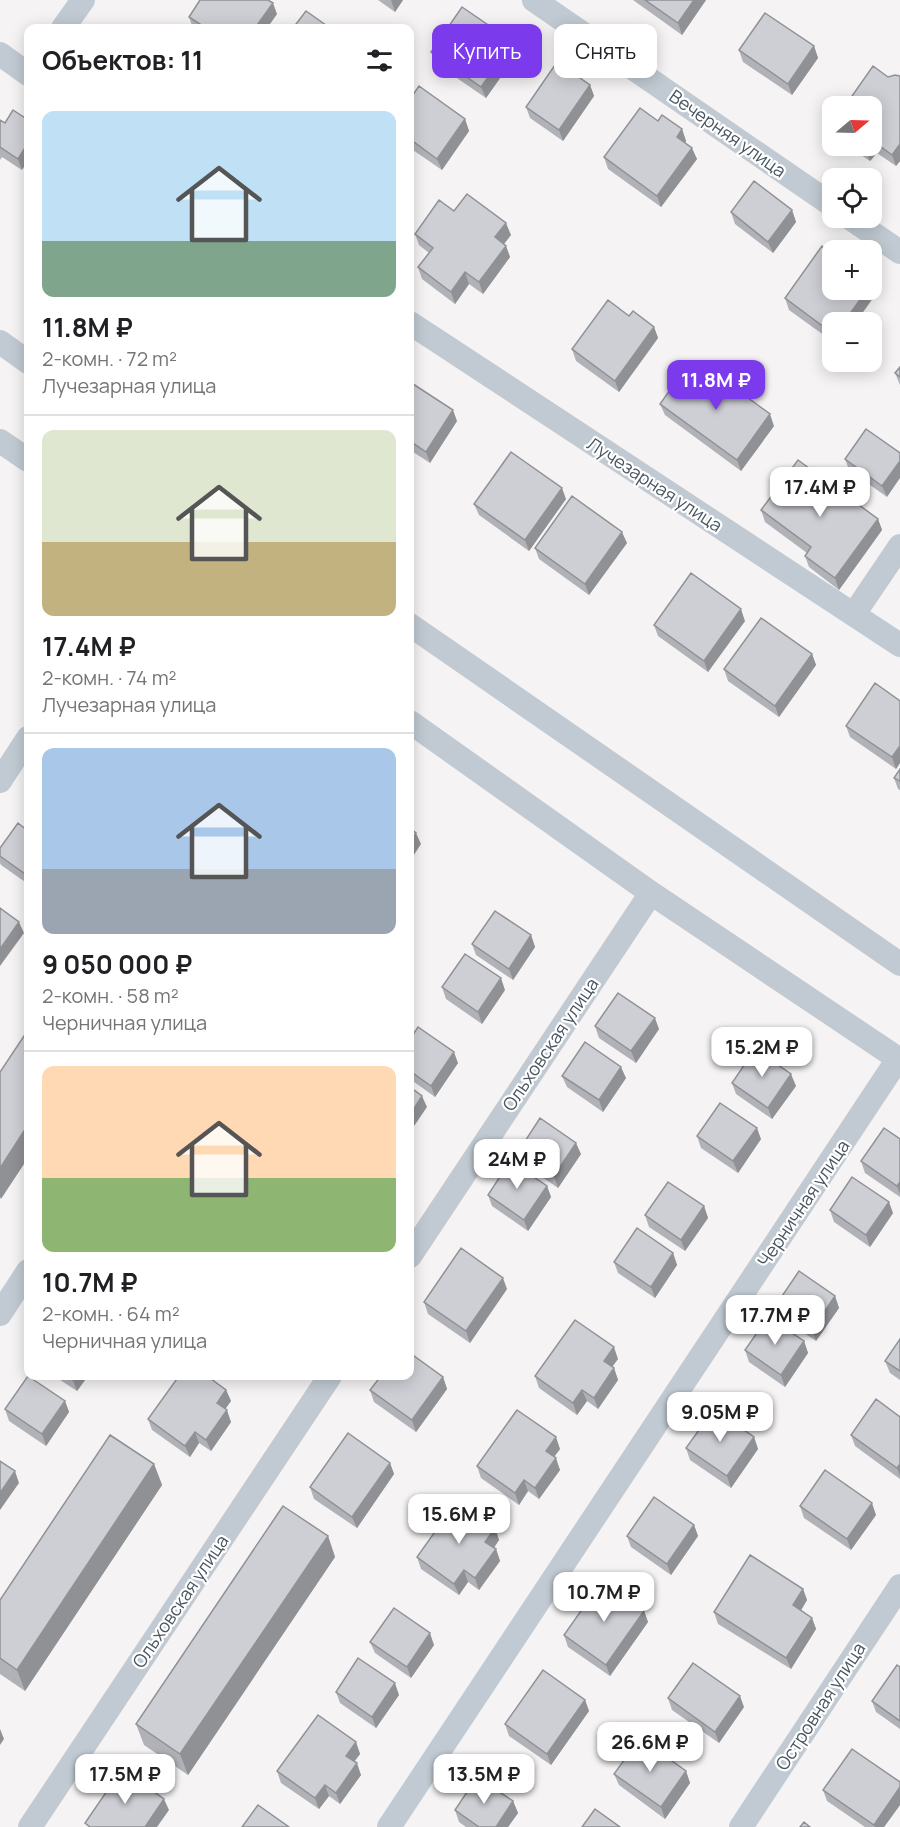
<!DOCTYPE html>
<html lang="ru">
<head>
<meta charset="utf-8">
<style>
  :root { --surface:#fff; --page:#f2f2f2; --text:#202124; --muted:#757577; --line:#e0e0e0; --accent:#7c3aed }
  body { margin:0; font-family:Manrope,sans-serif; background:var(--page); color:var(--text); height:100vh; display:flex; flex-direction:column; font-size:22px; white-space:nowrap }
  * { box-sizing:border-box; margin:0 }
  p { font-size:20px; color:var(--muted) }
  .icon { flex:none; width:33px; height:33px; fill:none; stroke:currentColor; stroke-width:2; stroke-linecap:round; stroke-linejoin:round }
  .map { position:relative; flex:1; overflow:hidden }
  .side { position:absolute; left:24px; top:24px; width:390px; height:1356px; display:flex; flex-direction:column; background:var(--surface); border-radius:12px; box-shadow:0 3px 15px #0003 }
  .side>* { flex:none }
  .hud { position:absolute; left:432px; top:24px; width:378px; height:54px; display:flex; gap:12px }
  .needle { width:39px; rotate:71deg }
  .tools { position:absolute; left:822px; top:96px; display:grid; gap:12px }
  .tools a { display:grid; place-items:center; width:60px; height:60px; border-radius:12px; background:var(--surface); box-shadow:0 3px 15px #0003; font-size:30px }
  .price { position:absolute; translate:-50% -51px; padding:0 14px; border-radius:12px; background:#fff; color:#222; font-size:20px; line-height:39px; filter:drop-shadow(0 2px 3px #0008) }
  .price::after { content:''; position:absolute; left:50%; top:36px; width:18px; height:14px; margin-left:-9px; background:inherit; clip-path:polygon(0 0,100% 0,50% 100%) }
  .price.active { background:var(--accent); color:#fff }
  ul { padding:0; list-style:none }
  li { display:grid; align-content:center; gap:12px; height:318px; padding:0 18px }
  li+li { border-top:2px solid var(--line) }
  li span { display:grid; place-items:center; height:186px; border-radius:12px; color:#555 }
  li>.icon { margin-inline-start:auto }
  span .icon { width:108px; height:108px; fill:#fffc; stroke-width:1 }
  li b { font-size:26px }
  h2 { display:flex; justify-content:space-between; align-items:center; height:72px; padding:0 18px; font-size:26px }
  .pill { padding:0 21px; border-radius:12px; background:var(--surface); box-shadow:0 3px 15px #0003; font-size:21px; line-height:54px }
  .pill.active { background:var(--accent); color:#fff }
  .map>svg:first-child { display:block }
</style>
</head>
<body>
<div class="map">
<svg width="900" height="1827" viewBox="0 0 900 1827">
  <rect width="100%" height="100%" fill="#f5f3f3"/>
  <g fill="none" stroke-linecap="round" stroke-linejoin="round">
    <path stroke="#c1cad2" stroke-width="24" d="M534 0 832 205
      M63 28 83 0
      M0 54 28 74
      M850 218 900 252
      M410 323 900 645
      M0 342 28 362
      M0 441 28 460
      M854 614 900 546
      M410 625 900 964
      M410 722 651 893 900 1060
      M0 781 28 738
      M410 1256 651 893
      M0 1314 28 1271
      M30 1827 330 1376
      M389 1827 898 1059
      M741 1827 900 1586"/>
  </g>
  <path fill="#b0b2b7" d="M378 0H403L395 12Z
    M633 0H706L682 35Z
    M277 14 267 28H193L189 17Z
    M513 42 517 54 486 98 435 63 431 52Z
    M814 46 818 58 792 95 743 62 739 50Z
    M900 76V161L896 166 877 153 870 161 852 149 851 146H872L888 77Z
    M590 85 594 96 563 141 530 118 526 107Z
    M410 99 465 119 469 131 442 170 410 148Z
    M13 110 22 170 2 157 0 160V120L5 123Z
    M658 121 682 129 686 141 685 143 697 159 661 207 608 169 604 157Z
    M792 210 796 222 773 253 735 224 731 212Z
    M454 211 511 235 504 244 506 246 510 257 483 294 469 284 455 304 422 279 418 267 429 253 419 245 415 234Z
    M872 282 876 294 832 322V341L789 310 785 298Z
    M654 327 658 338 619 392 576 361 572 349Z
    M900 367V385L895 373Z
    M701 381 774 426 741 471 665 415 660 404Z
    M410 382 457 421 430 463 410 450Z
    M866 429 887 497 849 470 845 459Z
    M566 499 529 551 479 515 474 504Z
    M761 510 878 519 882 530 839 590 809 567 805 556 807 553 765 522Z
    M627 543 589 595 539 559 535 548Z
    M745 621 708 672 658 636 654 625Z
    M812 654 816 665 779 717 728 681 724 669Z
    M900 701V763L896 769 850 737 846 726Z
    M900 769V790L898 789 894 778Z
    M28 831V884L1 865 0 863V848Z
    M531 935 535 947 513 980 476 955 472 944Z
    M442 987 505 990 482 1024 446 999Z
    M595 1026 659 1029 636 1063 599 1038Z
    M410 1039 458 1063 435 1097 410 1079Z
    M562 1076 626 1078 603 1112 567 1087Z
    M732 1083 796 1086 772 1119 736 1094Z
    M697 1136 761 1139 738 1173 701 1148Z
    M900 1139V1197L865 1173 861 1161Z
    M518 1152 581 1154 558 1188 522 1163Z
    M547 1186 551 1197 528 1231 492 1206 488 1195Z
    M704 1206 708 1218 685 1251 649 1227 645 1215Z
    M830 1210 893 1213 870 1247 834 1222Z
    M673 1253 677 1265 655 1298 618 1273 614 1262Z
    M507 1289 470 1343 428 1314 424 1302Z
    M835 1296 839 1308 816 1341 780 1317 776 1305Z
    M900 1339V1380L890 1373 885 1361Z
    M804 1341 808 1353 785 1387 749 1362 745 1350Z
    M618 1359 612 1367 614 1368 618 1380 598 1409 587 1401 577 1415 539 1388 535 1376Z
    M54 1376H88L77 1391Z
    M443 1377 447 1389 416 1432 374 1402 370 1390Z
    M226 1390 231 1401 225 1409 231 1422 211 1451 199 1443 190 1457 152 1430 148 1419Z
    M65 1401 69 1412 46 1446 9 1421 5 1409Z
    M900 1417V1479L855 1446 851 1435Z
    M754 1437 758 1449 731 1488 690 1460 686 1448Z
    M560 1449 554 1457 560 1470 539 1499 528 1491 519 1505 481 1478 477 1466Z
    M390 1463 394 1474 357 1528 314 1499 310 1487Z
    M154 1464 162 1485 25 1691 0 1674V1600Z
    M800 1506 876 1515 851 1550 804 1518Z
    M694 1525 698 1536 671 1575 631 1547 627 1536Z
    M495 1528 499 1540 494 1548 496 1549 500 1561 479 1590 468 1582 459 1595 421 1569 417 1557Z
    M328 1536 335 1557 188 1775 144 1745 136 1724Z
    M803 1589 807 1600 801 1610 812 1618 816 1629 791 1669 718 1624 714 1612Z
    M644 1611 648 1622 610 1676 568 1647 564 1635Z
    M370 1642 434 1645 411 1678 375 1653Z
    M900 1667V1729L876 1712 872 1701Z
    M336 1692 399 1695 376 1728 340 1703Z
    M668 1698 744 1707 719 1743 672 1710Z
    M585 1700 589 1711 551 1765 509 1736 505 1724Z
    M356 1742 360 1754 354 1762 361 1775 340 1804 329 1796 319 1809 281 1783 277 1771Z
    M686 1771 690 1783 665 1819 619 1785 614 1774Z
    M900 1782V1805L884 1827H865L827 1801 823 1790Z
    M513 1801 518 1813 508 1827H466L459 1822 455 1810Z"/>
  <path fill="#909195" d="M391 0H403L395 12Z
    M694 0H706L682 35 678 23Z
    M273 3 277 14 267 28H255Z
    M513 42 517 54 486 98 481 87Z
    M814 46 818 58 792 95 788 84Z
    M590 85 594 96 563 141 559 130Z
    M465 119 469 131 442 170 437 159Z
    M682 129 686 141 681 148 677 137Z
    M873 141 877 153 870 161 866 150 869 146H872Z
    M28 143V161L22 170 18 159Z
    M900 144V161L896 166 892 155Z
    M692 148 697 159 661 207 657 196Z
    M792 210 796 222 773 253 768 242Z
    M506 223 511 235 500 249 495 237Z
    M506 246 510 257 483 294 479 282Z
    M465 272 469 284 455 304 451 292Z
    M872 282 876 294 856 322H844L867 290H872Z
    M654 327 658 338 619 392 615 381Z
    M453 410 457 421 430 463 426 452Z
    M770 414 774 426 741 471 737 460Z
    M900 461V478L887 497 882 486Z
    M562 488 566 499 529 551 525 540Z
    M878 519 882 530 839 590 835 578Z
    M622 532 627 543 589 595 585 584Z
    M741 609 745 621 708 672 704 661Z
    M812 654 816 665 779 717 775 706Z
    M900 746V763L896 769 892 757Z
    M416 833 421 844 410 861V843Z
    M19 922 24 933 0 966V949Z
    M531 935 535 947 513 980 509 969Z
    M501 978 505 990 482 1024 478 1012Z
    M655 1018 659 1029 636 1063 631 1051Z
    M454 1052 458 1063 435 1097 431 1086Z
    M621 1067 626 1078 603 1112 599 1100Z
    M791 1074 796 1086 772 1119 768 1108Z
    M422 1096 427 1107 410 1132V1115Z
    M28 1125V1158L1 1199 0 1197V1168Z
    M757 1128 761 1139 738 1173 733 1161Z
    M576 1143 581 1154 558 1188 554 1176Z
    M900 1182V1194L897 1186Z
    M547 1186 551 1197 528 1231 524 1220Z
    M889 1202 893 1213 870 1247 866 1235Z
    M704 1206 708 1218 685 1251 681 1240Z
    M673 1253 677 1265 655 1298 651 1287Z
    M503 1278 507 1289 470 1343 466 1331Z
    M835 1296 839 1308 816 1341 812 1330Z
    M804 1341 808 1353 785 1387 781 1375Z
    M614 1347 618 1359 608 1372 604 1361Z
    M614 1368 618 1380 598 1409 594 1398Z
    M76 1376H88L77 1391 73 1380Z
    M443 1377 447 1389 416 1432 412 1420Z
    M226 1390 231 1401 221 1415 217 1403Z
    M582 1390 587 1401 577 1415 573 1403Z
    M65 1401 69 1412 46 1446 42 1434Z
    M227 1410 231 1422 211 1451 206 1440Z
    M195 1432 199 1443 190 1457 185 1446Z
    M556 1437 560 1449 550 1462 546 1451Z
    M754 1437 758 1449 731 1488 727 1476Z
    M556 1458 560 1470 539 1499 535 1488Z
    M390 1463 394 1474 357 1528 352 1517Z
    M154 1464 162 1485 25 1691 17 1670Z
    M900 1464V1476L897 1468Z
    M15 1471 19 1483 0 1510V1493Z
    M524 1480 528 1491 519 1505 515 1493Z
    M872 1503 876 1515 851 1550 847 1539Z
    M694 1525 698 1536 671 1575 667 1564Z
    M495 1528 499 1540 490 1553 485 1542Z
    M328 1536 335 1557 188 1775 180 1754Z
    M496 1549 500 1561 479 1590 475 1578Z
    M464 1570 468 1582 459 1595 454 1584Z
    M803 1589 807 1600 797 1617 793 1605Z
    M644 1611 648 1622 610 1676 606 1665Z
    M812 1618 816 1629 791 1669 786 1658Z
    M430 1633 434 1645 411 1678 407 1667Z
    M395 1683 399 1695 376 1728 372 1717Z
    M740 1696 744 1707 719 1743 715 1732Z
    M585 1700 589 1711 551 1765 547 1754Z
    M0 1729 4 1739 0 1745Z
    M356 1742 360 1754 350 1767 346 1756Z
    M357 1763 361 1775 340 1804 336 1793Z
    M686 1771 690 1783 665 1819 661 1807Z
    M325 1785 329 1796 319 1809 315 1798Z
    M900 1787V1805L884 1827H875L874 1825Z
    M164 1799 169 1810 157 1827H145Z
    M513 1801 518 1813 508 1827H496Z"/>
  <path fill="#cdcfd5" stroke="#909195" stroke-width="1.5" d="M200 0H268L273 3 255 28H206L189 17Z
    M645 0H694L678 23Z
    M462 7 513 42 481 87 431 52Z
    M306 11 330 28H293Z
    M765 13 814 46 788 84 739 50Z
    M557 62 590 85 559 130 526 107Z
    M873 66 888 77 895 75 900 76V144L892 155 873 141 872 143V106H845Z
    M419 86 465 119 437 159 410 139V99Z
    M640 108 658 121 662 115 682 129 677 137 692 148 657 196 604 157Z
    M13 110 28 120V143L18 159 0 147V120L5 123Z
    M859 146H869L866 150Z
    M754 181 792 210 768 242 731 212Z
    M467 194 506 223 495 237 506 246 479 282 465 272 451 292 418 267 433 248 415 234 439 200 454 211Z
    M822 246 832 254V290H867L844 322H832V333L785 298Z
    M608 300 629 316 633 311 654 327 615 381 572 349Z
    M900 367V377L895 373Z
    M685 369 701 381 709 369 770 414 737 460 660 404Z
    M410 382 453 410 426 452 410 441Z
    M866 429 900 453V461L882 486 845 459Z
    M511 452 562 488 525 540 474 504Z
    M798 460 878 519 835 578 805 556 811 547 761 510Z
    M572 496 622 532 585 584 535 548Z
    M691 573 741 609 704 661 654 625Z
    M761 618 812 654 775 706 724 669Z
    M875 683 900 701V746L892 757 846 726Z
    M900 769V781L894 778Z
    M18 823 28 831V876L0 856V848Z
    M410 828 416 833 410 843Z
    M0 908 19 922 0 949Z
    M495 911 531 935 509 969 472 944Z
    M465 954 501 978 478 1012 442 987Z
    M618 993 655 1018 631 1051 595 1026Z
    M418 1027 454 1052 431 1086 410 1071V1039Z
    M28 1030V1125L0 1168V1072Z
    M585 1042 621 1067 599 1100 562 1076Z
    M755 1049 791 1074 768 1108 732 1083Z
    M410 1087 422 1096 410 1115Z
    M720 1103 757 1128 733 1161 697 1136Z
    M540 1118 576 1143 554 1176 518 1152Z
    M884 1128 900 1139V1182L897 1186 861 1161Z
    M510 1161 547 1186 524 1220 488 1195Z
    M852 1177 889 1202 866 1235 830 1210Z
    M668 1182 704 1206 681 1240 645 1215Z
    M637 1228 673 1253 651 1287 614 1262Z
    M461 1248 503 1278 466 1331 424 1302Z
    M799 1271 835 1296 812 1330 776 1305Z
    M768 1317 804 1341 781 1375 745 1350Z
    M575 1320 614 1347 604 1361 614 1368 594 1398 582 1390 573 1403 535 1376Z
    M900 1339V1371L885 1361Z
    M410 1353 443 1377 412 1420 370 1390 381 1376H410Z
    M28 1376 65 1401 42 1434 5 1409Z
    M67 1376H76L73 1380Z
    M179 1376H207L226 1390 217 1403 227 1410 206 1440 195 1432 185 1446 148 1419Z
    M876 1399 900 1417V1464L897 1468 851 1435Z
    M714 1409 754 1437 727 1476 686 1448Z
    M517 1410 556 1437 546 1451 556 1458 535 1488 524 1480 515 1493 477 1466Z
    M348 1433 390 1463 352 1517 310 1487Z
    M110 1435 154 1464 17 1670 0 1658V1600Z
    M0 1461 15 1471 0 1493Z
    M825 1470 872 1503 847 1539 800 1506Z
    M654 1497 694 1525 667 1564 627 1536Z
    M457 1501 495 1528 485 1542 496 1549 475 1578 464 1570 454 1584 417 1557Z
    M283 1506 328 1536 180 1754 136 1724Z
    M750 1555 803 1589 793 1605 812 1618 786 1658 714 1612Z
    M602 1581 644 1611 606 1665 564 1635Z
    M394 1608 430 1633 407 1667 370 1642Z
    M358 1658 395 1683 372 1717 336 1692Z
    M693 1663 740 1696 715 1732 668 1698Z
    M897 1665 900 1667V1721L872 1701Z
    M543 1670 585 1700 547 1754 505 1724Z
    M318 1715 356 1742 346 1756 357 1763 336 1793 325 1785 315 1798 277 1771Z
    M640 1738 686 1771 661 1807 614 1774Z
    M852 1749 900 1782V1787L874 1825 823 1790Z
    M122 1769 164 1799 145 1827H90L85 1823Z
    M477 1777 513 1801 496 1827H479L455 1810Z
    M258 1805 289 1827H242Z
    M595 1809 620 1827H582Z
    M804 1822 810 1827H800Z"/>
  <g text-anchor="middle" dominant-baseline="central" stroke-width="4.5" stroke-linejoin="round" paint-order="stroke">
    <g font-size="18" fill="#4a5661" stroke="#fff">
      <text transform="translate(728 133) rotate(35)">Вечерняя улица</text>
      <text transform="translate(655 484) rotate(33)">Лучезарная улица</text>
      <text transform="translate(550 1044) rotate(-56)">Ольховская улица</text>
      <text transform="translate(803 1203) rotate(-56)">Черничная улица</text>
      <text transform="translate(180 1601) rotate(-56)">Ольховская улица</text>
      <text transform="translate(820 1706) rotate(-57)">Островная улица</text>
    </g>
  </g>
</svg>
<div class="tools">
<a><svg class="needle" viewBox="-14 -14 28 28"><path d="M0-13l5 13h-10z" fill="#e53935"/><path d="M0 13l5-13h-10z" fill="#757577"/></svg></a>
<a><svg class="icon" aria-label="locate" viewBox="0 0 24 24"><circle cx="12" cy="12" r="6"/><path d="M12 2v4M12 18v4M2 12h4M18 12h4"/></svg></a>
<a>+</a>
<a>−</a>
</div>
<b class="price active" style="left:716px;top:411px">11.8M ₽</b>
<b class="price" style="left:820px;top:518px">17.4M ₽</b>
<b class="price" style="left:762px;top:1078px">15.2M ₽</b>
<b class="price" style="left:517px;top:1190px">24M ₽</b>
<b class="price" style="left:775px;top:1346px">17.7M ₽</b>
<b class="price" style="left:720px;top:1443px">9.05M ₽</b>
<b class="price" style="left:459px;top:1545px">15.6M ₽</b>
<b class="price" style="left:604px;top:1623px">10.7M ₽</b>
<b class="price" style="left:650px;top:1773px">26.6M ₽</b>
<b class="price" style="left:125px;top:1805px">17.5M ₽</b>
<b class="price" style="left:484px;top:1805px">13.5M ₽</b>
<div class="hud">
<a class="pill active">Купить</a>
<a class="pill">Снять</a>
</div>
<section class="side">
<h2>Объектов: 11<svg class="icon" aria-label="filters" viewBox="0 0 24 24"><path d="M4 7h16M4 17h16"/><circle cx="9" cy="7" r="2"/><circle cx="15" cy="17" r="2"/></svg></h2>
<ul>
<li><span style="background:linear-gradient(#bfe0f5 70%,#7fa58c 0)"><svg class="icon" aria-label="home" viewBox="0 0 24 24"><path d="M3 11l9-7 9 7M6 9v11h12V9"/></svg></span><div><b>11.8M ₽</b><p>2-комн. · 72 m²</p><p>Лучезарная улица</p></div></li>
<li><span style="background:linear-gradient(#dfe7d0 60%,#c2b280 0)"><svg class="icon" aria-label="home" viewBox="0 0 24 24"><path d="M3 11l9-7 9 7M6 9v11h12V9"/></svg></span><div><b>17.4M ₽</b><p>2-комн. · 74 m²</p><p>Лучезарная улица</p></div></li>
<li><span style="background:linear-gradient(#a9c7e8 65%,#9aa5b1 0)"><svg class="icon" aria-label="home" viewBox="0 0 24 24"><path d="M3 11l9-7 9 7M6 9v11h12V9"/></svg></span><div><b>9 050 000 ₽</b><p>2-комн. · 58 m²</p><p>Черничная улица</p></div></li>
<li><span style="background:linear-gradient(#ffd9b3 60%,#8fb573 0)"><svg class="icon" aria-label="home" viewBox="0 0 24 24"><path d="M3 11l9-7 9 7M6 9v11h12V9"/></svg></span><div><b>10.7M ₽</b><p>2-комн. · 64 m²</p><p>Черничная улица</p></div></li>
</ul>
</section>
</div>
</body>
</html>
